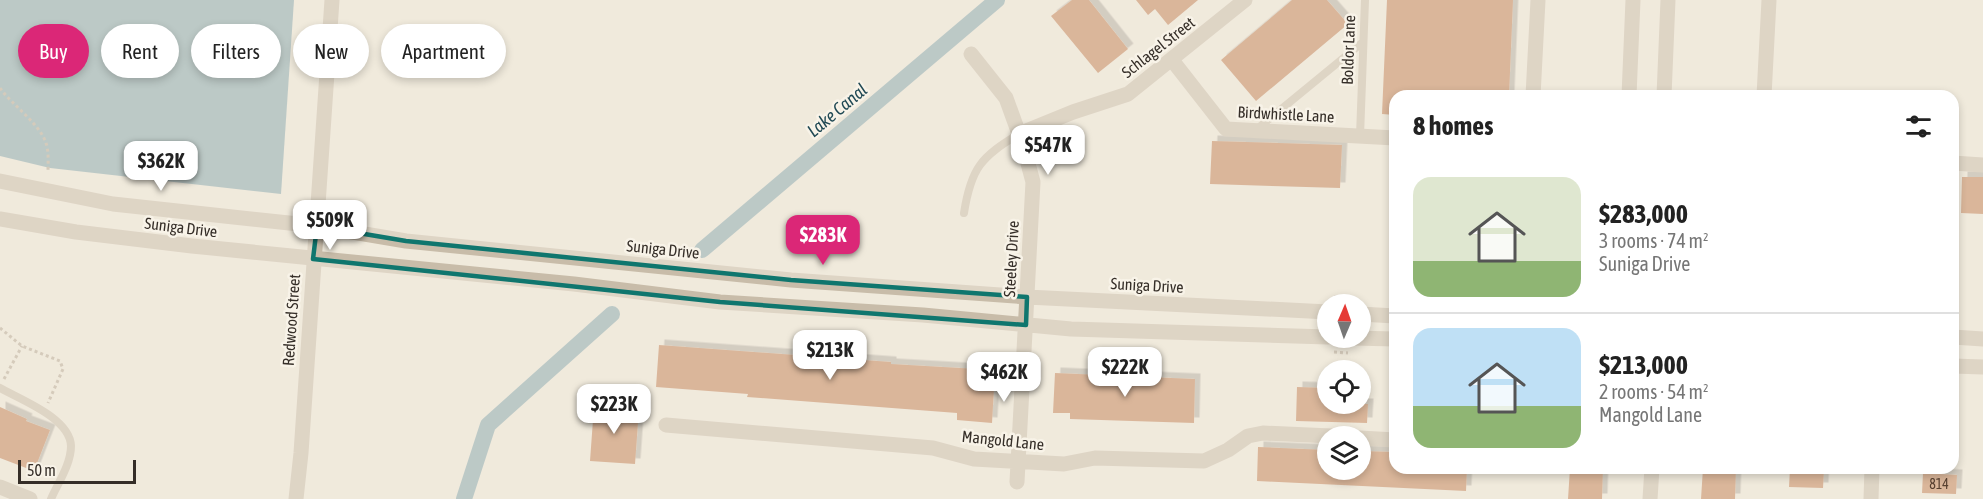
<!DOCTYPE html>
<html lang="en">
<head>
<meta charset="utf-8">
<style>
  :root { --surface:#fff; --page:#f2f2f2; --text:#222; --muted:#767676; --line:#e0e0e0; --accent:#db2777 }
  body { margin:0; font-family:"Asap Condensed",sans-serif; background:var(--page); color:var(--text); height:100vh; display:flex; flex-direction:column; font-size:22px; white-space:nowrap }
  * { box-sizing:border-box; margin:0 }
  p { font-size:20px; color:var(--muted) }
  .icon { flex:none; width:33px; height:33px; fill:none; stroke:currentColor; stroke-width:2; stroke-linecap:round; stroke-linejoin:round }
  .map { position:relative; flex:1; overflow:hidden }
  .panel { position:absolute; left:1389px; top:90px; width:570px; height:384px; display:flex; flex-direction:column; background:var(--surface); border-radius:18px; box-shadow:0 3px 9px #0003 }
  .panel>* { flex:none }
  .banner { position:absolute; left:18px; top:24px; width:570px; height:54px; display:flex; gap:12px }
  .needle { width:39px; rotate:2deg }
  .tools { position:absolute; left:1317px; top:294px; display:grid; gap:12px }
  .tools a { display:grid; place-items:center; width:54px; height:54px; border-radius:50%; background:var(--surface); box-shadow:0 3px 9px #0003; font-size:30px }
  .scale { position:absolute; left:18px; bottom:15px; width:118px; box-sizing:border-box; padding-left:6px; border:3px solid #352e28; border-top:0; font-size:16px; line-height:21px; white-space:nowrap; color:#352e28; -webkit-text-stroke:4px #f8f3e8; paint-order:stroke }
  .price { position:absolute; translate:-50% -51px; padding:0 14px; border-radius:12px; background:#fff; color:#222; font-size:20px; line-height:39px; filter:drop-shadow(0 2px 3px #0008) }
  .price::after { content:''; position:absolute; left:50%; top:36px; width:18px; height:14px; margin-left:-9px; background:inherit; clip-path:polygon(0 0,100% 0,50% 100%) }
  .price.selected { background:var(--accent); color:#fff }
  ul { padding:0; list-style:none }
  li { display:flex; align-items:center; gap:18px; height:150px; padding:0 24px }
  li+li { border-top:2px solid var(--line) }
  li span { display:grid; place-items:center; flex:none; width:168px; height:120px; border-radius:18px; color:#555 }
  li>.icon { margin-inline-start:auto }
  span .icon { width:72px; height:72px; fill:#fffc; stroke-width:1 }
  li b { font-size:26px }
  h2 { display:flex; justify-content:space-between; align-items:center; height:72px; padding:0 24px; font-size:26px }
  .tag { padding:0 21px; border-radius:27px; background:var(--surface); box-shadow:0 3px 9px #0003; font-size:21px; line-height:54px }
  .tag.selected { background:var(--accent); color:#fff }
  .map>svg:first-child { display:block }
</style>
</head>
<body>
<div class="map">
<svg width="1983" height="499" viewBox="0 0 1983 499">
  <defs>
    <filter id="shadow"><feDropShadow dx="5.5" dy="-5.5" stdDeviation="0" flood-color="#0004"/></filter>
  </defs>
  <rect width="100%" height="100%" fill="#f0eadc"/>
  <path fill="#7da3ac" d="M0 0H294L281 194 50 168 0 156Z"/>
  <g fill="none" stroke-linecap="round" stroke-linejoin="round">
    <path stroke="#7da3ac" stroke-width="16" d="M702 250 997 0
      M464 499 488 425 612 314"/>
  </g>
  <path fill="#bf794c" filter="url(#shadow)" d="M1072 0H1089L1128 49 1098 73 1051 16Z
    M1136 0H1198L1168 25 1155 9 1148 15Z
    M1292 0H1327L1348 24 1256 101 1221 60Z
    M1387 0H1513L1509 96H1395V115L1382 114Z
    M1212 141 1342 145 1340 188 1210 184Z
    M1962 177H1983V214L1961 213Z
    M659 345 891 362V364L995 370 992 423 957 420V413L747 397 748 394 656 387Z
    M1055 373 1195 379 1194 423 1070 419V413H1053Z
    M1297 387 1328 388V404H1368L1367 423 1296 421Z
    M594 406 639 409 635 464 590 461Z
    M0 407 27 419 26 421 50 430 34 471 0 458Z
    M1258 447 1328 450V470H1360V451L1395 452V468H1467L1466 491 1257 481Z
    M1570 468H1603L1602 499H1568Z
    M1703 468H1736L1735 499H1701Z
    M1790 468 1824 469 1823 488 1789 487Z
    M1923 473 1957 475 1956 494 1922 493Z"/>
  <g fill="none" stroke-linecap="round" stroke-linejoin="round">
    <path stroke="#b3a693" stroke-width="3" stroke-dasharray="3 3" stroke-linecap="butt" d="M0 88C12 105 40 124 46 143 49 152 48 163 48 172
      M1334 297 1357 298
      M0 328 22 346 60 361 63 369 48 403
      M1334 352 1348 353
      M4 379 22 346"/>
    <path stroke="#c8bca9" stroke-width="8" d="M1257 129 1363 42
      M1360 136 1365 0
      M964 213C971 168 981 157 1019 134
      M0 388C21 400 70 418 71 446 71 464 58 483 51 499
      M1393 439 1395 356"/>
    <path stroke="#c8bca9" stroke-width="15" d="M971 54 1006 98 1023 145 1033 182 1017 482
      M1172 60 1226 129 1395 138
      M1533 96 1538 0
      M1629 96 1633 0
      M1664 96 1668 0
      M1764 96 1769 0
      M1019 134 1073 112 1128 94 1245 0
      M1953 163 1983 165
      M0 181 113 204 317 226 406 241 791 280 1027 297 1328 312
      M0 219 76 232 192 246 574 284 720 302 923 315 1071 329 1328 337
      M1360 314 1395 316
      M1953 337 1983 339
      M1353 338 1395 339
      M1953 366 1983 367
      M666 425 933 448 974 459 1064 464 1095 458 1204 461 1228 450 1248 436 1263 433 1331 436
      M1360 438 1395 440
      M0 487 30 499
      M296 499 301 453 332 0
      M1650 499 1652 468
      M1871 499 1872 468"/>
  </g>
  <path d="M0 0H1983V499H0ZM317 226 406 241 791 280 1027 297 1026 325 720 302 313 259Z" fill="#f0eadc" fill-opacity=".55" fill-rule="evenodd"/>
  <path fill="none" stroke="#0f766e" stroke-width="4.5" stroke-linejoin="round" d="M317 226 406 241 791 280 1027 297 1026 325 720 302 313 259Z"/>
  <g text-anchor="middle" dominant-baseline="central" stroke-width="5" stroke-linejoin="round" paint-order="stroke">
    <g font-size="14" fill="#584131">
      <text x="1939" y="484">814</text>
    </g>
    <g font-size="16" fill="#352e28" stroke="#f8f3e8">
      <text transform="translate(1158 47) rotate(-38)">Schlagel Street</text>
      <text transform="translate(1348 50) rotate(-88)">Boldor Lane</text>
      <text transform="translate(1286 114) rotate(3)">Birdwhistle Lane</text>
      <text transform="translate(181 227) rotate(7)">Suniga Drive</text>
      <text transform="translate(663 249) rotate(6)">Suniga Drive</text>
      <text transform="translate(1011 259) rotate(-87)">Steeley Drive</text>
      <text transform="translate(1147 285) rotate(3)">Suniga Drive</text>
      <text transform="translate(291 320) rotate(-86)">Redwood Street</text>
      <text transform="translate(1003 440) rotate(6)">Mangold Lane</text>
    </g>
    <g font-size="18" font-style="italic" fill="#204954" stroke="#f8f3e8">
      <text transform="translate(837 110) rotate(-40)">Lake Canal</text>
    </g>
  </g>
</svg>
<div class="tools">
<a><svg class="needle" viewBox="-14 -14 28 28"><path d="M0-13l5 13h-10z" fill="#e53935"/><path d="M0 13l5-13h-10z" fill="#767676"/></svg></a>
<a><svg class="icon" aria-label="locate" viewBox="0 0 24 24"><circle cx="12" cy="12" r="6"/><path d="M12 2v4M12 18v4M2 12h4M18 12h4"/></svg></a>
<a><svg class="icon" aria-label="layers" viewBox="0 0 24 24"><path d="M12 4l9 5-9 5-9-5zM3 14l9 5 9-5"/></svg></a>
</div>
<div class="scale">50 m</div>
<b class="price" style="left:1048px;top:176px">$547K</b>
<b class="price" style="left:161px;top:192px">$362K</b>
<b class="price" style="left:330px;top:251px">$509K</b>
<b class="price selected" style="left:823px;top:266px">$283K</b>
<b class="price" style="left:830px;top:381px">$213K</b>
<b class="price" style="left:1125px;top:398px">$222K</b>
<b class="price" style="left:1004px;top:403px">$462K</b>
<b class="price" style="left:614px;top:435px">$223K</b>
<div class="banner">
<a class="tag selected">Buy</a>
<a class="tag">Rent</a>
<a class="tag">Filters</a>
<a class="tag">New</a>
<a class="tag">Apartment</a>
</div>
<section class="panel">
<h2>8 homes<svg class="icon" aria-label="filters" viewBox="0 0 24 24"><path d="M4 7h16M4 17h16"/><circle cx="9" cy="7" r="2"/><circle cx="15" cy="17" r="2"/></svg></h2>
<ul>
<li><span style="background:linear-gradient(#dfe7d0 70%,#8fb573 0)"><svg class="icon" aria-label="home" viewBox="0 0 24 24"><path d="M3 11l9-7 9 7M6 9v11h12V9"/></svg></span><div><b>$283,000</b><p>3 rooms · 74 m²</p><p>Suniga Drive</p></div></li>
<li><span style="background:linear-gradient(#bfe0f5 65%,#8fb573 0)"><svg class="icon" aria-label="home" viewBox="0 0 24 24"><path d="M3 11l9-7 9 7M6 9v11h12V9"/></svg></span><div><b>$213,000</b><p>2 rooms · 54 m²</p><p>Mangold Lane</p></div></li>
</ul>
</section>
</div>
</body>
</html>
